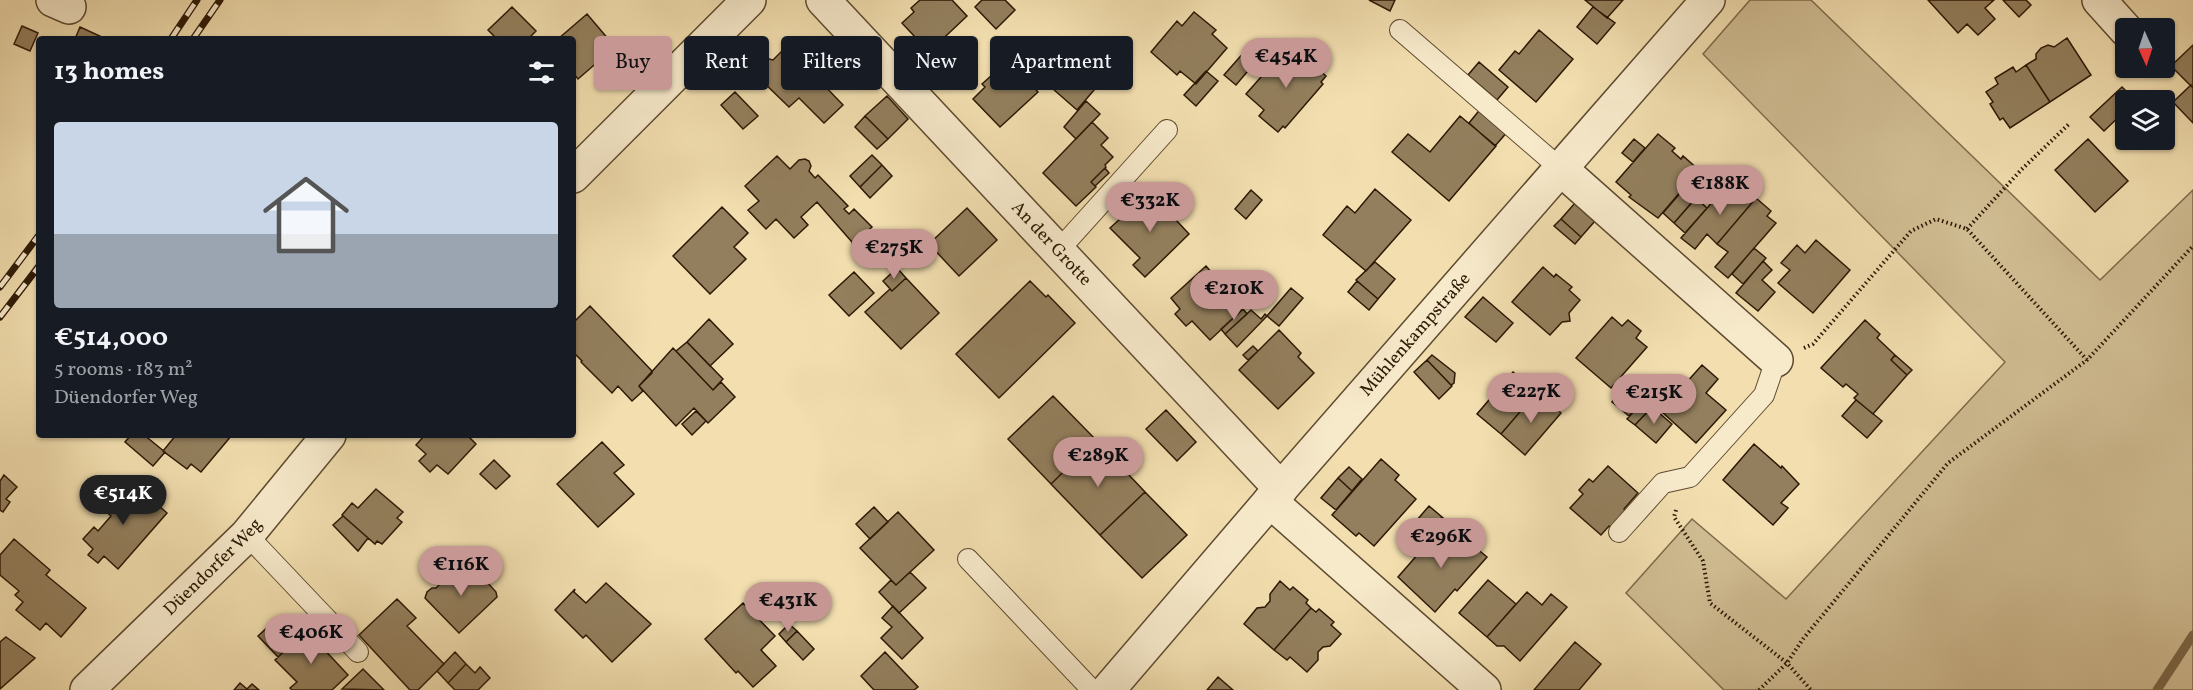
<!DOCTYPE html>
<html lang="en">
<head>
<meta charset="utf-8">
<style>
  :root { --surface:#171b24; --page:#20242c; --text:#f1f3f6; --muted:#9ea1a6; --accent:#c59692 }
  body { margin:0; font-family:Vollkorn,serif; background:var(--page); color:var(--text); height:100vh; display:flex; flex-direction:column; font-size:22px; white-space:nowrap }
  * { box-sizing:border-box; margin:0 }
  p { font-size:20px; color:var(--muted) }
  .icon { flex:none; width:33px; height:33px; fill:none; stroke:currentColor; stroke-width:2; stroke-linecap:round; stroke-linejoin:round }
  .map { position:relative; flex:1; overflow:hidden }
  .sheet { position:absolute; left:36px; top:36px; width:540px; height:402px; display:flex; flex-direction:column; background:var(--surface); border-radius:6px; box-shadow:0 2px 4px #0004 }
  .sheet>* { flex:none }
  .banner { position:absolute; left:594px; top:36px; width:570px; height:54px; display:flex; gap:12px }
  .needle { width:39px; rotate:177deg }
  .buttons { position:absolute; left:2115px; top:18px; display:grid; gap:12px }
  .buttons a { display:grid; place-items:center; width:60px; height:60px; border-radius:6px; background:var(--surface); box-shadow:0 2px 4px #0004; font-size:30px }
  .price { position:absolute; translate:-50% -51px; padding:0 14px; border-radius:21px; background:var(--accent); color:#111; font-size:20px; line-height:39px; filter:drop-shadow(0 2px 3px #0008) }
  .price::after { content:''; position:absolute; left:50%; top:36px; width:18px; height:14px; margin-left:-9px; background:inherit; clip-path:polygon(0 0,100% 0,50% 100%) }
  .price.on { background:#222; color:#fff }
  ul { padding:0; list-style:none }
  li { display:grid; align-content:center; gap:12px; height:318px; padding:0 18px }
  li span { display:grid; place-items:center; height:186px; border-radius:6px; color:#555 }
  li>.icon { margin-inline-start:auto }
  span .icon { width:108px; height:108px; fill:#fffc; stroke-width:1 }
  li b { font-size:26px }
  h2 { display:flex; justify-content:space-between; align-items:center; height:72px; padding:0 18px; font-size:26px }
  .chip { padding:0 21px; border-radius:6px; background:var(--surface); box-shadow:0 2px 4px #0004; font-size:21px; line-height:54px }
  .chip.on { background:var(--accent); color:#111 }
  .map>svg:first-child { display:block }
</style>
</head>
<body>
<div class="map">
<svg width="2193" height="690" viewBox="0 0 2193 690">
  <rect width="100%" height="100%" fill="#f2deaf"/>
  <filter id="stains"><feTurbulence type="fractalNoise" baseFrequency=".00333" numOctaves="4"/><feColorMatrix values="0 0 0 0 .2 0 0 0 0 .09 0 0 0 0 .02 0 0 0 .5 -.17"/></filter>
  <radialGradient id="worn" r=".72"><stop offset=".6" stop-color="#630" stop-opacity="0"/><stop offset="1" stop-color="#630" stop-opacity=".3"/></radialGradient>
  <path fill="#d0bc92" stroke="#7e6a4b" stroke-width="1.5" d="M1750 0H1811L2100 280 2193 190V690H1724L1626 593 1692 519 1786 599 2005 362 1703 54Z"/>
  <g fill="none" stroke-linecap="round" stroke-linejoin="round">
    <path stroke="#7b6748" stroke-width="9" d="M2157 690 2193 635"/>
  </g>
  <path fill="#937f5d" stroke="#2c1804" stroke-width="1.5" d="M920 0H952L967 16 929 52 902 23 914 12 911 8Z
    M982 0H1005L1015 10 996 29 975 7Z
    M1369 0H1395L1390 11Z
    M1585 0H1623L1607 18Z
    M1928 0H1994L1985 8 1995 19 1978 35 1967 24 1958 33Z
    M2003 0H2026L2031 5 2019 17Z
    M512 7 536 31 528 39H497L488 30Z
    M1593 7 1615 23 1597 44 1577 27Z
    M1194 12 1216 30 1212 34 1227 48 1196 84 1180 71 1177 75 1151 52 1177 21 1182 26Z
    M587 14 615 47 578 79 573 73V39H558Z
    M22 26 38 33 30 51 14 44Z
    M80 27 104 38 75 39Z
    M1539 30 1573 59 1536 102 1499 70 1515 51 1519 54Z
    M2067 38 2091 75 2050 102 2026 65 2036 59V54L2041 48 2048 45 2054 47Z
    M791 42 822 74 818 79 843 105 824 123 799 98 789 107 758 77 759 74 757 66 765 58 773 60Z
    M1029 42 1047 61 1027 80 1038 92 1000 127 973 99 985 87 982 84Z
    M1253 42 1264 52 1236 85 1224 75Z
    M2193 45V88L2171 66Z
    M1076 47 1095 63 1081 79 1062 62Z
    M1284 51 1296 61 1302 55 1326 76 1321 82 1323 84 1285 128 1283 126 1278 132 1259 116 1264 110 1246 94Z
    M1062 62 1094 90 1077 110 1045 82Z
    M1479 62 1508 87 1497 100 1468 75Z
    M2026 65 2050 102 2010 128 2003 118 2000 120 1990 104 1993 102 1986 92 1998 84 1995 78 2013 67 2016 72Z
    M1206 71 1218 81 1196 106 1184 95Z
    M2191 85 2193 88V123L2173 102Z
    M2122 87 2135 100H2126V110L2104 131 2090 117Z
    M735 92 758 116 743 129 721 105Z
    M887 96 908 119 888 139 865 116Z
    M1086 101 1100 114 1076 139 1064 127Z
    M1482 107 1509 130 1495 146 1469 123Z
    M865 116 888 139 877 149 855 127Z
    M1460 116 1496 146 1449 201 1392 152 1408 134 1430 152Z
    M1092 122 1108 138 1101 145 1113 157 1105 165 1106 167 1091 182 1096 187 1076 206 1043 173Z
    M1658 134 1675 148 1672 151 1681 159 1683 156 1699 170 1658 218 1629 197 1631 195 1616 182Z
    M1634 139 1645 148 1633 162 1622 153Z
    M2088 139 2128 181 2095 212 2055 170Z
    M872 155 882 165 860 187 850 176Z
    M777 156 790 169 799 160 805 159 809 161 811 166 809 171 815 178 818 175 848 206 844 209 849 214 854 209 872 227 852 245V242L817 202 801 217 808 225 794 238 776 219 766 229 748 210 759 201 745 186Z
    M882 165 892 176 870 198 860 187Z
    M1105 168 1109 173 1095 186 1091 182Z
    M1692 180 1703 190 1693 201 1682 191Z
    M1729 183 1737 189 1742 185 1756 198 1717 244 1707 234 1695 249 1681 238Z
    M1375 189 1411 220 1366 271 1323 235 1347 206 1355 213Z
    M1251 190 1262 200 1246 219 1235 209Z
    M1682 191 1693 201 1674 223 1663 213Z
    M1150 192 1189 234 1145 277 1133 265 1140 258 1110 228Z
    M1696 198 1707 208 1685 233 1674 223Z
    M1756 198 1771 211 1767 216 1776 223 1728 278 1715 267 1728 252 1717 244Z
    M1575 203 1595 221 1581 237 1561 219Z
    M722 207 748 233 734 247 746 259 710 294 673 256Z
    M967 208 997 240 959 276 929 244Z
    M1561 219 1581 237 1575 244 1554 226Z
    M1816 240 1850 270 1813 313 1778 283 1790 270 1781 263 1797 245 1805 253Z
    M1754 248 1766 258 1743 284 1732 274Z
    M1763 261 1772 270 1762 280 1775 292 1758 311 1736 293Z
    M1375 262 1395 279 1378 299 1356 280Z
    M1206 266 1243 309 1210 340 1192 321 1186 326 1175 314 1180 309 1171 298Z
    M1543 267 1554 277 1556 274 1572 287 1569 290 1580 300 1569 313 1570 321 1562 322 1550 335 1512 302Z
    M897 268 906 278 892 291 883 281Z
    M854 272 874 293 849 316 829 295Z
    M906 278 939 313 901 349 865 312 890 289 892 291Z
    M1030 281 1046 297 1048 295 1075 323 999 398 956 354Z
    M1357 281 1378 299 1369 310 1348 292Z
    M1291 288 1303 298 1279 326 1267 316Z
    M1483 297 1513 323 1496 342 1465 317Z
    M590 306 652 371V373L639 386 643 391 632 401 618 386 612 393 581 362 582 361 573 352V317L576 320Z
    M1243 309 1247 314 1225 334 1221 329Z
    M1251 310 1261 319 1265 314 1267 316 1237 347 1225 334Z
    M1612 317 1622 326 1628 320 1641 331 1636 338 1647 347 1611 388 1576 358Z
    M709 319 733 344 710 366 687 342Z
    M1865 320 1880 334 1877 338 1895 355 1891 360 1907 375 1873 414 1854 398 1858 394 1846 384 1843 387 1821 368Z
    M1279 330 1301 353 1298 357 1314 373 1278 409 1239 370Z
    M687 342 723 379 713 390 676 351Z
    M1253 346 1258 351 1248 360 1243 355Z
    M673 348 713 390 721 382 735 397 708 423 694 408 676 426 639 386Z
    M1432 355 1455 373 1454 383 1451 385 1427 360Z
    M1895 355 1912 370 1907 375 1891 360Z
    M1427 360 1452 386 1439 399 1414 372Z
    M1702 365 1718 379 1706 393 1726 410 1696 443 1661 411Z
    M1513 372 1537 392 1501 434 1477 414Z
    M1624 388 1642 402 1629 416 1612 402Z
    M1537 392 1561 413 1525 455 1501 434Z
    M1053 396 1096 440 1051 484 1008 439Z
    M1644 400 1652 407 1635 425 1627 419Z
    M1856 400 1882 421 1867 438 1842 416Z
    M1652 407 1672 424 1656 443 1635 425Z
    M1166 410 1196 442 1177 461 1146 429Z
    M696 411 706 421 692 435 682 424Z
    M131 435H144L165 452 153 466 125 442Z
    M176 435H232L201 472 191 464 187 469 163 451Z
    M425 435H467L476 444 448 474 437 465 430 472 419 461 426 454 416 445Z
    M1096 440 1145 492 1100 535 1051 484Z
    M602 442 624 465 614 473 634 494 598 527 557 484Z
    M1754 444 1781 468 1782 466 1799 484 1781 503 1788 508 1773 525 1723 480Z
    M1381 459 1399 475 1395 480 1416 499 1374 546 1359 533 1356 536 1332 515Z
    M494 460 510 476 496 489 480 474Z
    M1608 466 1638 493 1624 509 1626 511 1611 528 1609 526 1601 535 1570 508 1583 494 1579 490 1589 479 1593 482Z
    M1349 467 1362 479 1352 491 1338 478Z
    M4 475 17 487 6 499 10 502 3 512 0 510V481Z
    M1338 478 1352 491 1336 510 1321 498Z
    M118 481 145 506 151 499 167 513 118 569 104 556 98 563 88 555 93 549 83 539 94 527 98 531 111 516 98 504Z
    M376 489 403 512 397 518 402 522 382 544 377 541 375 544 342 515 352 503 358 508Z
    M1145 492 1187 535 1142 578 1100 535Z
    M1429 506 1442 517 1430 531 1417 520Z
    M874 507 888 522 870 539 856 524Z
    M898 512 934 550 896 585 860 548Z
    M343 516 368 538 358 551 333 525Z
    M1442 517 1447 521 1418 555 1400 540 1417 520 1430 531Z
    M1440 529 1459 545 1464 538 1487 557 1457 591 1455 589 1435 612 1398 577Z
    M1458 532 1464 538 1459 545 1452 539Z
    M14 539 50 570 46 575 86 608 61 637 46 623 40 630 16 610 23 602 15 595 19 591 0 575V555Z
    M463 562 484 583 487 582 496 592 497 597 459 633 425 598 427 592 432 588H436L452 572V568Z
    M910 572 926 588 899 613 879 592 891 580 896 585Z
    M1488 580 1516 604 1487 637 1459 613Z
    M1280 581 1290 590 1293 587 1308 600 1306 603 1311 608 1274 650 1244 624 1257 608 1265 607 1270 601V594Z
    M606 583 651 624 612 662 586 635 583 638 555 610 575 589 574 592 586 603Z
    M1527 592 1542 605 1551 594 1567 607 1520 661 1504 646H1497L1487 637Z
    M397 599 416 618 407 626 444 664 418 690H410L359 635Z
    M743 603 775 636 761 650 776 666 753 687 738 671 736 673 705 639Z
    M893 606 923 638 902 659 881 638 892 627 882 618Z
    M1311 608 1316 612 1319 609 1334 622 1331 625 1341 634 1330 646 1323 647 1318 652V660L1307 672 1290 657 1287 660 1274 650Z
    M271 624 291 645 278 657 258 636Z
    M789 624 797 631 786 642 779 634Z
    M306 630 348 675 332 690H292L290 688 297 682 275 660Z
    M797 631 814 649 803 660 786 642Z
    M6 637 35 658 0 689V642Z
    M1575 642 1601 664 1579 690H1534Z
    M455 652 466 664 448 683 437 671Z
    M885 652 918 687 914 690H874L861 676Z
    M466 664 475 673 480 667 490 678 478 690H455L448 683Z
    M363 669 384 690H383L342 689Z
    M1218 677 1233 690H1207Z
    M240 683 247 689 252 684 259 690H234Z"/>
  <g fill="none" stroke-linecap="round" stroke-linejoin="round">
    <g stroke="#5e4a2f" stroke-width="22">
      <path id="lane" d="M1400 30 1561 169
        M1058 251 1167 130
        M1619 532 1663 483 1690 477 1764 395 1776 360
        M247 535 358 652
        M968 559 1092 690"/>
    </g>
    <g stroke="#5e4a2f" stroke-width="36">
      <g id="street">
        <path d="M53 0 69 7"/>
        <path id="s1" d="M823 0 1281 489"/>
        <path d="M2099 0 2126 30"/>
        <path d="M1561 169 1776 360"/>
        <path d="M573 176 749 0"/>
        <path d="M1270 501 1484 690"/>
        <path id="s2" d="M87 690 247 535 329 435"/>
        <path id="s3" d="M1108 690 1270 501 1708 0"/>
      </g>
    </g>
    <path stroke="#2c1804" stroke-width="4" stroke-dasharray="1.5 3" stroke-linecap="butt" d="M1967 229 2021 170 2069 124
      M1804 348 1813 344 1911 231 1936 219 1967 229 2087 360
      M1676 510 1674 517 1703 561 1710 603 1787 663 1811 690
      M1759 690 1787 663 1803 639 1948 463 2087 360 2193 246"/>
    <use href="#lane" stroke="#f7eacb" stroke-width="20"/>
    <use href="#street" stroke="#f7eacb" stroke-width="33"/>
    <g stroke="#2c1804" stroke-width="7">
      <path id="rail" d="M171 39 197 0
        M193 39 220 0
        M0 287 39 235
        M0 317 39 266"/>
    </g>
    <use href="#rail" stroke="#f7eacb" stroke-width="4.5" stroke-dasharray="14" stroke-linecap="butt"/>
  </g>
  <g text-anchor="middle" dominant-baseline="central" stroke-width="6" stroke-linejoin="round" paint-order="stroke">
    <g font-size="18" fill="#2c1804" stroke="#f7eacb">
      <text stroke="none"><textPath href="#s1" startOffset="334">An der Grotte</textPath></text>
      <text stroke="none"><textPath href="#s3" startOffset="470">Mühlenkampstraße</textPath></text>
      <text stroke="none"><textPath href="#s2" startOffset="176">Düendorfer Weg</textPath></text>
    </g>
  </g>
  <rect width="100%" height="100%" filter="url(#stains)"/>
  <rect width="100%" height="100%" fill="url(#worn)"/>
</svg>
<div class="buttons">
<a><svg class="needle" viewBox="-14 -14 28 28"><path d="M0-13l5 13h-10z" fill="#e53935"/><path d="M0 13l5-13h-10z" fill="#9ea1a6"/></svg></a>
<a><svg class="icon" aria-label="layers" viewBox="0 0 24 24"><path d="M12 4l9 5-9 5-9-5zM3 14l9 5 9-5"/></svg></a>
</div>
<b class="price" style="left:1286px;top:89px">€454K</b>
<b class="price" style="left:1720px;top:216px">€188K</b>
<b class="price" style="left:1150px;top:233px">€332K</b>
<b class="price" style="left:894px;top:280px">€275K</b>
<b class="price" style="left:1234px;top:321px">€210K</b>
<b class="price" style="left:1531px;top:424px">€227K</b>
<b class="price" style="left:1654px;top:425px">€215K</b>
<b class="price" style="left:1098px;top:488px">€289K</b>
<b class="price on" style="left:123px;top:526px">€514K</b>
<b class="price" style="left:1441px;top:569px">€296K</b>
<b class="price" style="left:461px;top:597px">€116K</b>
<b class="price" style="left:788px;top:633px">€431K</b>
<b class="price" style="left:311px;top:665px">€406K</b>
<div class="banner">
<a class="chip on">Buy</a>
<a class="chip">Rent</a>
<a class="chip">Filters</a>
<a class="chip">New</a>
<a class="chip">Apartment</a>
</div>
<section class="sheet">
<h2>13 homes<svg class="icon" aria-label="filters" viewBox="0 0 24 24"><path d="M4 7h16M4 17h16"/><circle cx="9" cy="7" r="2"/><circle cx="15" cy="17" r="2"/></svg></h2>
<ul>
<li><span style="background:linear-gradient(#c9d6e8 60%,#9aa5b1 0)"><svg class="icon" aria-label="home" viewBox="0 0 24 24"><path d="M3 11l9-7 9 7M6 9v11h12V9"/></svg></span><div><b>€514,000</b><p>5 rooms · 183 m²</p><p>Düendorfer Weg</p></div></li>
</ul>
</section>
</div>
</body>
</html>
